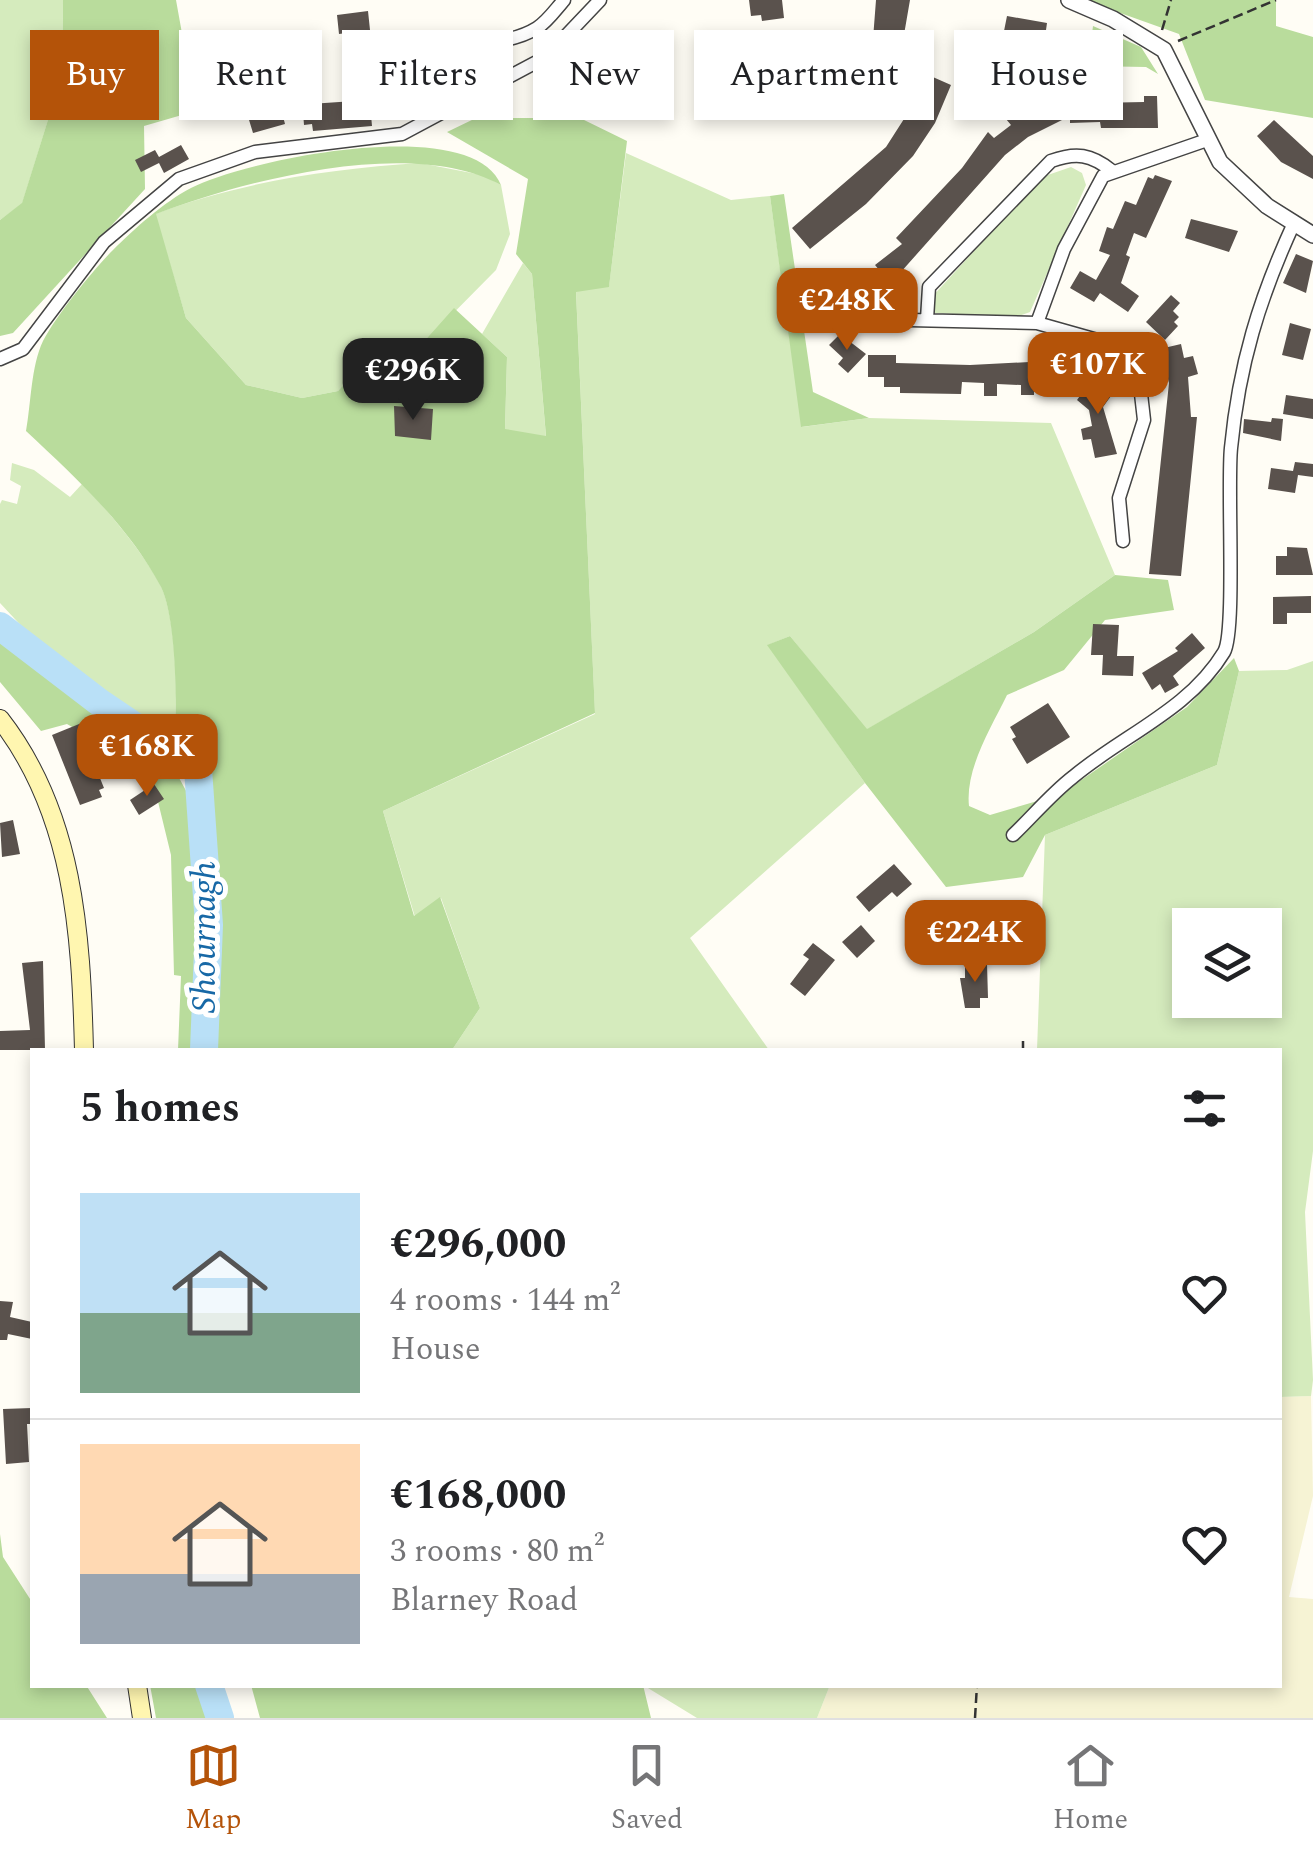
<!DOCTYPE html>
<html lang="en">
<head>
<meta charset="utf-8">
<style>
  :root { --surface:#fff; --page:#f2f2f2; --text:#202124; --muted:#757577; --line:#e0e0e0; --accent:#b45309 }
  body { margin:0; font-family:Spectral,serif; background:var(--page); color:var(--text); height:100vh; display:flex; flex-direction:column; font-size:38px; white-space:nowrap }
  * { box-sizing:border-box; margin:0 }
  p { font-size:32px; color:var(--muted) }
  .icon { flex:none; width:55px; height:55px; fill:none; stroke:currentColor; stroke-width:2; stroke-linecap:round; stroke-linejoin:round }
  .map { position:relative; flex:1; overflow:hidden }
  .panel { position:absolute; left:30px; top:1048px; width:1252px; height:640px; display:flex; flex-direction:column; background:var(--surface); border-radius:0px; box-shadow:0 5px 15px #0003 }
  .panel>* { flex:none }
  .banner { position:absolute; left:30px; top:30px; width:1255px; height:90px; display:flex; gap:20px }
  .tools { position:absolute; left:1172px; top:908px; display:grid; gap:20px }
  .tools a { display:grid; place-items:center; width:110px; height:110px; border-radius:0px; background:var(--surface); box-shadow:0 5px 15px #0003; font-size:50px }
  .price { position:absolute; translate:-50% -85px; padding:0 22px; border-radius:20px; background:var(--accent); color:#fff; font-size:32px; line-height:65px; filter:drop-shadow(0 2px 5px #0008) }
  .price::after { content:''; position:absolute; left:50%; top:60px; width:30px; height:22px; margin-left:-15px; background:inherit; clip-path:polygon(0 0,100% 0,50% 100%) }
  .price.active { background:#222; color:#fff }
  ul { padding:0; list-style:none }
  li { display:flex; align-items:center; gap:30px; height:250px; padding:0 50px }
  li+li { border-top:2px solid var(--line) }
  li span { display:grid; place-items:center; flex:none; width:280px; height:200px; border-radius:0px; color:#555 }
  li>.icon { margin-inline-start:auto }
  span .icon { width:120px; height:120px; fill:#fffc; stroke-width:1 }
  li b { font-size:42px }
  h2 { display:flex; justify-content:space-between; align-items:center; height:120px; padding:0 50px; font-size:42px }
  .tag { padding:0 35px; border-radius:0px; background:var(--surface); box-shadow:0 5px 15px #0003; font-size:35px; line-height:90px }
  .tag.active { background:var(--accent); color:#fff }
  .tab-bar { display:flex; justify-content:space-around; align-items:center; height:140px; border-top:2px solid var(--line); background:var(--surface); font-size:28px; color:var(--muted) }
  .tab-bar a { display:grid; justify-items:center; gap:5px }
  .tab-bar .active { color:var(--accent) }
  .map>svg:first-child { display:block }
</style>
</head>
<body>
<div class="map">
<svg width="1313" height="1718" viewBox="0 0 1313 1718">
  <rect width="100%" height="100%" fill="#fffdf5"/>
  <path fill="#f6f3d4" d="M1311 1396 1313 1496 1289 1597 1313 1599V1718H817L830 1685H1280V1397Z"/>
  <path fill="#d5ebbd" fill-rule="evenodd" d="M0 0H63L62 75 22 204 0 220Z
    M626 153 731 200 770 196 802 427 869 418 1051 423 1115 575 1034 632 866 730 790 636 768 645 865 783 690 938 769 1050H452L480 1008 441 898 415 917 383 811 595 714 576 291 609 286Z
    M420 163 482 175 501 185 510 234 496 270 413 354 365 362 338 391 302 398 246 385 186 318 155 214C241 182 329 169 420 163Z
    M1071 167 1082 173 1086 185 1030 312 1016 317 935 313 931 298 1042 177Z
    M523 263 532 274 546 437 505 430 507 357 482 334Z
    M12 463 34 470 70 497 82 484C103 504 152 563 163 591 176 626 177 686 175 724L145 722 27 632 0 603V504L2 500 17 504 21 486 10 480Z
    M1313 661V1151L1305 1212 1313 1380 1311 1396 1280 1397V1050H1037L1045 835 1217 765 1239 671 1287 670ZM1190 925H1265V1000H1190Z
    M643 1685H830L817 1718H697Z"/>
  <path fill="#b9dc9c" d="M63 0H176L183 39 261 92 144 126 145 189 13 333 0 336V220L22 203 62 75Z
    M1084 0H1276V26L1313 37V118L1205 100 1179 34Z
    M1093 26 1141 47 1158 74 1146 67 1088 66Z
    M476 118H580L627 141 609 287 576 292 595 713 383 811 414 916 440 897 480 1008 452 1050H178L181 976 174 975 171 855 151 773 67 724 41 731 0 682V634L172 765 190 798 188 823 210 760 175 724C177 692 175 615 161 587 128 525 76 478 26 431 31 404 31 366 43 341 56 316 93 270 113 250 134 229 164 202 191 188 244 160 472 112 501 185 412 136 246 180 156 214L186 318 246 385 302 398 338 391 364 362 413 354 454 308 507 357 505 429 546 436 532 274 516 254 528 179 447 132Z
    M784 194 813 392 869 418 801 427 770 196Z
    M1115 575 1168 580 1174 610 1105 620 1064 670 1007 695C991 728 965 769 969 806L990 815 1061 794 1187 707 1234 658 1239 671 1217 765 1045 835 1023 877 946 887 865 783 767 645 790 636 867 729 1034 632Z
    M0 1534 3 1557 32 1602V1685H86L107 1718H0Z
    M150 1685H204L214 1718H156Z
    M251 1685H643L651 1718H260Z"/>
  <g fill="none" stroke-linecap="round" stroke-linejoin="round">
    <path stroke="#b9e0f7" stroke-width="28" d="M0 626 99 702 198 769 209 925 204 1050
      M209 1685 220 1718"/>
  </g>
  <path fill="#5a524d" d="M749 0H782L784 18 762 21 761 15 751 16Z
    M876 0H910L901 52H872Z
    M368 11 370 30 339 34 337 15Z
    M1007 16 1047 23 1044 44 1003 36Z
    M428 58 429 64 450 60 456 86 420 93 414 61Z
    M365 62 366 68 387 65 390 90 369 93 372 126 313 131 312 124 304 125 303 112 310 111V104L354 101 349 64Z
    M1083 65 1095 67V103L1144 102V96H1157L1158 128H1101L1100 122 1070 123V116L1028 137 1005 155 900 273 903 276 857 318 842 303 880 271 875 265 902 244 896 238 962 168 988 132 994 138 1011 125 1006 119 1016 111 1021 118 1043 108 1040 100 1051 95 1053 100 1082 99Z
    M926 74 951 85 935 123 913 156 866 204 810 249 792 228 886 147 911 108Z
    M852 82 867 101 848 117 832 98Z
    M279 101 285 124 253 133 246 110Z
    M1274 120 1313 156V179L1281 162 1257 136Z
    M181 145 189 159 164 173 159 163 141 172 135 160 155 150 159 157Z
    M1155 175 1172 181 1146 238 1134 233 1126 255 1130 257 1121 283 1139 296 1128 312 1100 293 1094 302 1070 288 1080 271 1096 280 1110 255 1099 251 1107 227 1113 229 1125 201 1136 205 1148 177 1153 179Z
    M1191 219 1238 231 1229 252 1185 238Z
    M1296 254 1313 261 1306 293 1283 283Z
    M1171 295 1180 303 1173 311 1179 317 1174 322 1178 326 1165 340 1146 322Z
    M1290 323 1311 329 1303 360 1282 355Z
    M840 334 866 354 848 373 838 364 843 358 829 345Z
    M1181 344 1184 358 1193 356 1198 374 1188 377 1191 417H1197L1181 576 1149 574 1169 383 1162 355 1164 348Z
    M868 355H896V363L970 365 1048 361 1078 368 1072 393 1034 387V395H1021V385L997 384V396H984V383L962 382 961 394 900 393V387H884V377H868Z
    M1096 374 1116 389 1103 407 1117 454 1095 458 1091 439 1083 440 1081 429 1092 426 1089 410 1077 400Z
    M1286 395 1313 399V419L1283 414Z
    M394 406 433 409 431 440 395 436Z
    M1272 418 1283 419 1281 441 1243 433 1244 419 1271 422Z
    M1295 462 1313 464V477L1298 475 1295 493 1268 489 1271 468 1293 471Z
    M1287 547 1307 548 1313 575H1276V556H1287Z
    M1311 596V613H1287V624H1273V597Z
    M1093 624 1119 625 1117 656H1134L1133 676 1102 675 1103 655H1091Z
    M1192 633 1205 648 1173 676 1179 685 1165 693 1160 684 1152 690 1142 673 1178 651 1175 648Z
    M1048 703 1070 737 1027 764 1012 739 1016 737 1010 727Z
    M84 722 89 733 83 736 104 788 99 790 102 797 80 805 52 735Z
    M154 784 164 799 139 815 130 800Z
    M13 820 20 854 2 857 0 823Z
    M894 864 912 884 897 897 892 892 869 912 856 897Z
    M861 925 875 941 857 958 842 942Z
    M813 943 835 960 805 996 790 984 809 959 803 955Z
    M43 961 45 1050H0V1031L30 1030 22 963Z
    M965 964H987L988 998H980V1008H965L960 978H965Z
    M0 1301 13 1302 10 1317 32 1322V1339L8 1334 7 1340H0Z
    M32 1408V1424H27L29 1462 6 1464 3 1409Z"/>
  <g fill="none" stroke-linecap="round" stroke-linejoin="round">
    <g stroke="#444" stroke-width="15">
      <path id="minor" d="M420 41C456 43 505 48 537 28 547 22 556 9 564 0
        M927 319 929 287 1051 161C1076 152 1091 154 1112 171
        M910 320 1037 323
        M0 359 23 349 104 242 179 179 255 152 402 134 546 57 600 0
        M1123 541 1119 498 1144 420 1140 385 1131 361 1115 345 1037 323 1064 249 1103 176 1207 140
        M1013 835C1033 816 1051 794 1073 777 1123 735 1189 710 1224 652 1236 632 1227 486 1231 448 1239 365 1259 299 1294 223"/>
    </g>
    <g stroke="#444" stroke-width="18">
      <path id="tertiary" d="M1069 0 1113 19 1164 50 1220 162 1267 206 1313 235"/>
    </g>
    <g stroke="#333" stroke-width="20">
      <path id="secondary" d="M0 719C74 814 81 933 84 1050
        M137 1685 142 1718"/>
    </g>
    <path stroke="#333" stroke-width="2.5" stroke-dasharray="10 5" stroke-linecap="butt" d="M1162 30 1171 0
      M1178 41 1276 0
      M1023 1050V1041
      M975 1718 977 1685"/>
    <use href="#minor" stroke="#fff" stroke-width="12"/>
    <use href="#tertiary" stroke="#fff" stroke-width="15"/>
    <use href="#secondary" stroke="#fff6b0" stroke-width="18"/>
  </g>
  <g text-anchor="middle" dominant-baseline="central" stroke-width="10" stroke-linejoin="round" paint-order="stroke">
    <g font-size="35" font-style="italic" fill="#1768a6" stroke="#fff">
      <text transform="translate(204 937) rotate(-90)">Shournagh</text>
    </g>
  </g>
</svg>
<div class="tools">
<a><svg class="icon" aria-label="layers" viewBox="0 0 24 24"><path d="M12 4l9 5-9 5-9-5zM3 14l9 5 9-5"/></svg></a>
</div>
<b class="price" style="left:847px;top:353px">€248K</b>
<b class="price" style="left:1098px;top:417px">€107K</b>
<b class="price active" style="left:413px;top:423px">€296K</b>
<b class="price" style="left:147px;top:799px">€168K</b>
<b class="price" style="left:975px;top:985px">€224K</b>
<div class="banner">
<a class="tag active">Buy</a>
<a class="tag">Rent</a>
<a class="tag">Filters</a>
<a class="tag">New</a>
<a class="tag">Apartment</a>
<a class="tag">House</a>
</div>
<section class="panel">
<h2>5 homes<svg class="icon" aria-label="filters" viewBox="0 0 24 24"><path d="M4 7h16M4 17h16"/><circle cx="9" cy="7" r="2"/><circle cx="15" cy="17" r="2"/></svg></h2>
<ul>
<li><span style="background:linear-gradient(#bfe0f5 60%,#7fa58c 0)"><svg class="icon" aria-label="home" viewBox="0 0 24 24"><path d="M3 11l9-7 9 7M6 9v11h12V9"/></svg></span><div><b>€296,000</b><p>4 rooms · 144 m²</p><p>House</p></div><svg class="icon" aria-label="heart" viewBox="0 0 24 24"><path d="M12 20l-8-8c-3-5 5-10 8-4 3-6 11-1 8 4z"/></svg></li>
<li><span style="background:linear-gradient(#ffd9b3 65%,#9aa5b1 0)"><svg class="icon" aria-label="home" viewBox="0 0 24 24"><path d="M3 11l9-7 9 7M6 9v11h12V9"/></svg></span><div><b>€168,000</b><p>3 rooms · 80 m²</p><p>Blarney Road</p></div><svg class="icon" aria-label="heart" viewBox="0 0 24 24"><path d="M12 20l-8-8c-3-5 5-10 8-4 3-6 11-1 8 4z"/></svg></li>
</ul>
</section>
</div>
<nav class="tab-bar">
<a class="active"><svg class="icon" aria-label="map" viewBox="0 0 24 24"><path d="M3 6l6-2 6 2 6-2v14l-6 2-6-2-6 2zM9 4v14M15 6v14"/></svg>Map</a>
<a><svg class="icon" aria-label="saved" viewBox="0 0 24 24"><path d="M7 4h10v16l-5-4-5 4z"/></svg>Saved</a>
<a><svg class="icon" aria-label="home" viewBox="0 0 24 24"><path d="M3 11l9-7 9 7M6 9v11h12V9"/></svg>Home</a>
</nav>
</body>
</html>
